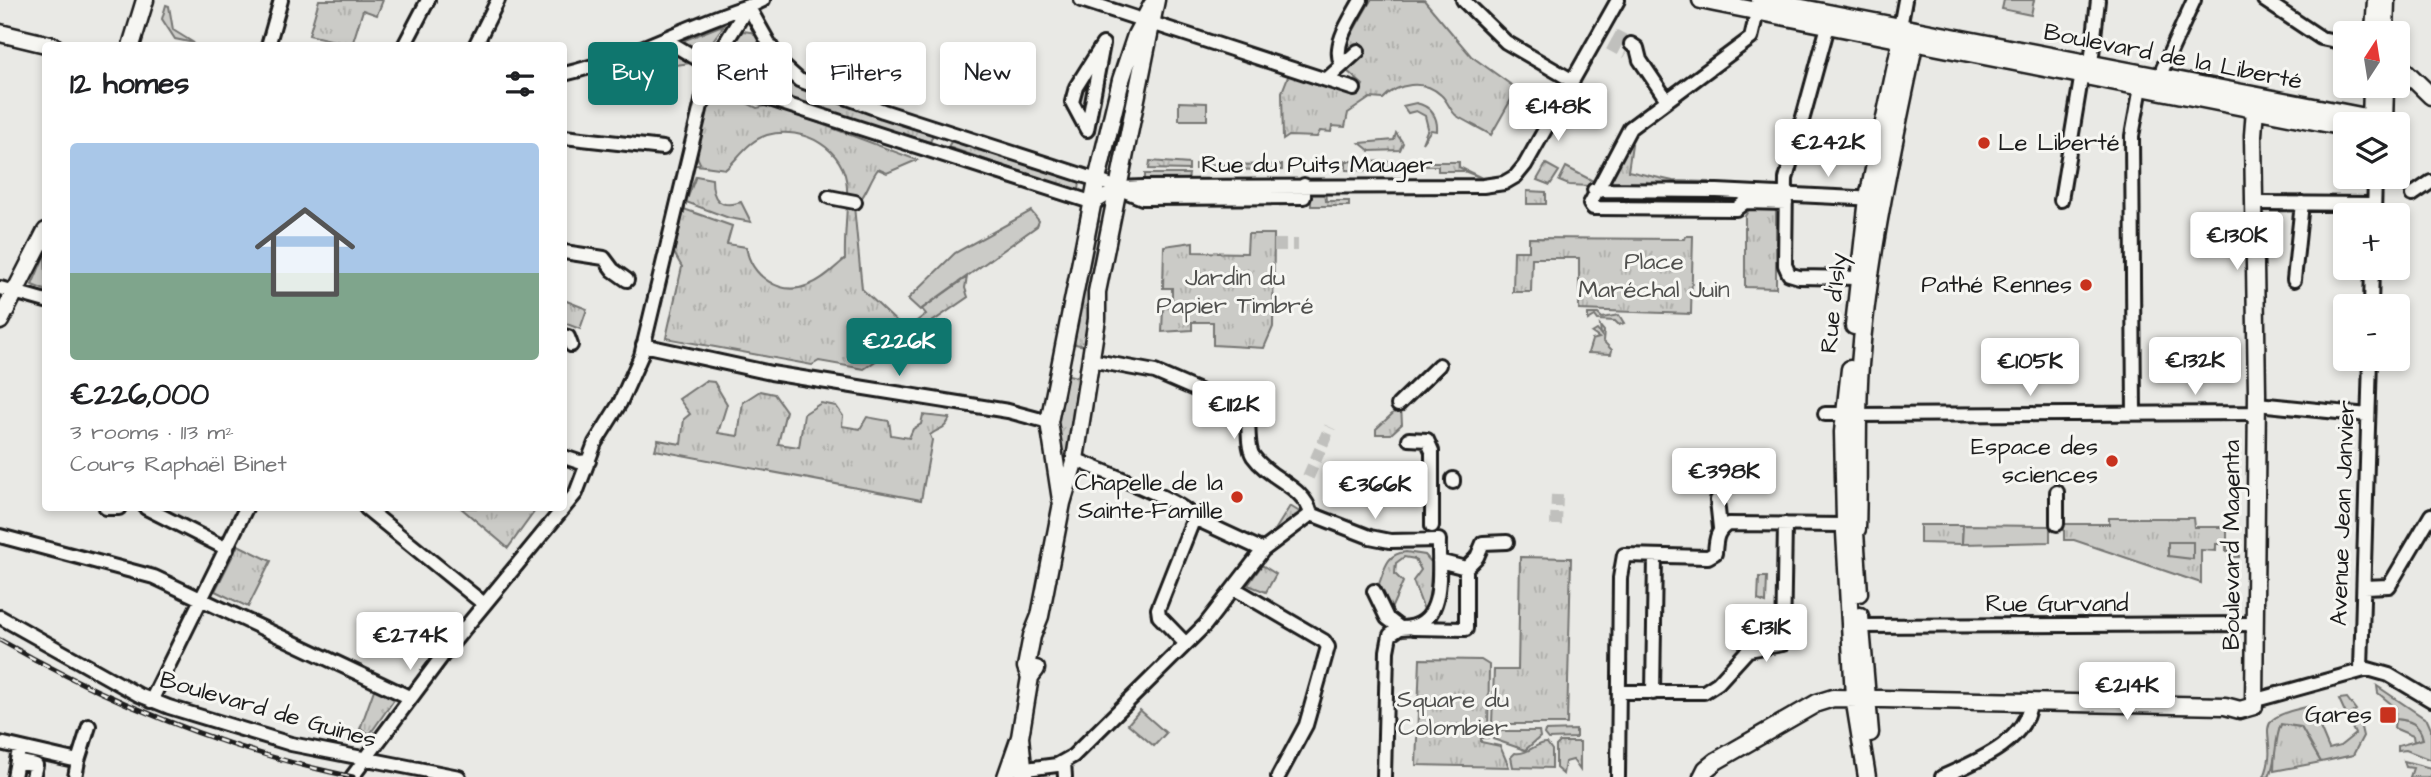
<!DOCTYPE html>
<html lang="en">
<head>
<meta charset="utf-8">
<style>
  :root { --surface:#fff; --page:#f2f2f2; --text:#202124; --muted:#757577; --line:#e0e0e0; --accent:#0f766e }
  body { margin:0; font-family:"Architects Daughter",sans-serif; background:var(--page); color:var(--text); height:100vh; display:flex; flex-direction:column; font-size:26px; white-space:nowrap }
  * { box-sizing:border-box; margin:0 }
  p { font-size:23px; color:var(--muted) }
  .icon { flex:none; width:38px; height:38px; fill:none; stroke:currentColor; stroke-width:2; stroke-linecap:round; stroke-linejoin:round }
  .map { position:relative; flex:1; overflow:hidden }
  .side { position:absolute; left:42px; top:42px; width:525px; height:469px; display:flex; flex-direction:column; background:var(--surface); border-radius:7px; box-shadow:0 4px 10px #0003 }
  .side>* { flex:none }
  .guide { position:absolute; left:588px; top:42px; width:665px; height:63px; display:flex; gap:14px }
  .needle { width:46px; rotate:12deg }
  .controls { position:absolute; left:2333px; top:21px; display:grid; gap:14px }
  .controls a { display:grid; place-items:center; width:77px; height:77px; border-radius:7px; background:var(--surface); box-shadow:0 4px 10px #0003; font-size:35px }
  .price { position:absolute; translate:-50% -60px; padding:0 16px; border-radius:7px; background:#fff; color:#222; font-size:23px; line-height:46px; filter:drop-shadow(0 2px 4px #0008) }
  .price::after { content:''; position:absolute; left:50%; top:42px; width:21px; height:16px; margin-left:-10px; background:inherit; clip-path:polygon(0 0,100% 0,50% 100%) }
  .price.on { background:var(--accent); color:#fff }
  ul { padding:0; list-style:none }
  li { display:grid; align-content:center; gap:14px; height:371px; padding:0 28px }
  li+li { border-top:2px solid var(--line) }
  li span { display:grid; place-items:center; height:217px; border-radius:7px; color:#555 }
  li>.icon { margin-inline-start:auto }
  span .icon { width:126px; height:126px; fill:#fffc; stroke-width:1 }
  li b { font-size:30px }
  h2 { display:flex; justify-content:space-between; align-items:center; height:84px; padding:0 28px; font-size:30px }
  .pill { padding:0 24px; border-radius:7px; background:var(--surface); box-shadow:0 4px 10px #0003; font-size:24px; line-height:63px }
  .pill.on { background:var(--accent); color:#fff }
  .map>svg:first-child { display:block }
</style>
</head>
<body>
<div class="map">
<svg width="2431" height="777" viewBox="0 0 2431 777">
  <defs>
    <pattern id="grass-tufts" width="24" height="20" patternUnits="userSpaceOnUse" patternTransform="scale(1.75)"><rect width="24" height="20" fill="#cbcbc7"/><path d="M3 7l-1-3M5 7V3M7 7l1-3M15 17l-1-3M17 17v-4M19 17l1-3" fill="none" stroke="#aeaeaa"/></pattern>
  </defs>
  <rect width="100%" height="100%" fill="#e9e9e5"/>
  <filter id="ink" filterUnits="userSpaceOnUse"><feTurbulence type="fractalNoise" baseFrequency=".0143" numOctaves="2"/><feDisplacementMap in="SourceGraphic" scale="14" xChannelSelector="R" yChannelSelector="G"/><feConvolveMatrix kernelMatrix="1 2 1 2 8 2 1 2 1" color-interpolation-filters="sRGB"/></filter>
  <g filter="url(#ink)">
    <path fill="url(#grass-tufts)" stroke="#747472" stroke-width="2" d="M319 0H383L377 15 363 10 352 45 309 35Z
      M1371 0H1424L1471 56 1517 89 1491 135C1480 128 1468 123 1457 116 1451 113 1448 101 1441 95 1424 79 1397 83 1383 99L1370 98 1348 113 1345 127 1332 126 1331 132 1320 131 1317 137 1289 136 1283 140 1282 92 1289 74 1356 96 1363 85 1346 70 1359 52 1346 44Z
      M166 5 169 6 173 30 194 43 175 39 162 19Z
      M725 24 705 51 700 49 698 53 680 42Z
      M743 31 757 33 776 66 934 132 930 142 774 97 718 65Z
      M661 48 691 63 632 71 628 61Z
      M720 90 757 108 771 105 917 160 887 173 878 169C869 181 866 197 854 206L862 289 905 330 926 314 922 309 967 277 965 288 968 297 864 369 819 361 812 365 666 338 682 267 674 253 684 209 732 226 727 244 746 247C751 276 780 297 809 285 823 280 834 268 845 259 844 235 848 211 847 188 846 149 803 125 767 135 748 141 740 156 726 169L697 165 700 163C688 141 706 106 720 90Z
      M1416 103C1431 106 1438 117 1437 131L1431 130 1422 143 1428 128 1425 116 1416 111 1408 113 1403 106Z
      M1396 133 1403 143 1400 150 1370 151 1360 143 1394 140Z
      M953 138 1080 181 1079 191 948 147Z
      M1632 144 1628 171 1673 181 1709 182 1708 185H1614L1608 181 1627 145Z
      M1150 161 1189 164V170L1149 169Z
      M1346 161 1399 162V166H1405V171L1346 170Z
      M1426 162H1459V167L1482 178 1464 171H1438V166H1426Z
      M1195 164 1282 165V170L1195 169Z
      M1546 164 1559 171 1550 185 1537 180Z
      M1566 167 1593 181 1590 186 1569 185 1559 181Z
      M1145 174H1189L1188 180 1145 179Z
      M696 176 712 179C712 200 720 209 741 202L751 222 729 218 686 202Z
      M1311 191H1325L1326 201H1349V206H1311Z
      M1527 191 1546 192V204H1527Z
      M1644 193 1714 194V205L1644 204Z
      M1598 194H1631V198H1638L1639 204H1599Z
      M1750 208 1776 209V288L1745 287V216Z
      M1095 221 1105 222 1089 307 1091 319 1085 346 1070 343Z
      M1248 234H1274L1273 327 1264 348 1213 345V322H1192V330L1162 332 1163 307 1172 306V288H1163L1164 246 1193 242V252L1247 253Z
      M1685 236H1693L1691 314 1579 310V258H1532L1531 292H1513L1514 251H1529V238L1684 239Z
      M45 254 46 290H45L32 285Z
      M564 300 587 309 580 329 564 323Z
      M1069 375 1080 378 1063 480 1055 428 1065 376Z
      M705 381 714 382 727 404 718 433 738 436 743 402 760 391 774 394 786 411 778 444 799 447 804 414 821 403 836 406 843 416 842 426 860 429 867 417 889 421 891 435 909 438 913 429 921 424 923 415 950 418C944 431 940 427 930 435L932 440 921 500 655 450 658 440 681 444 684 419 690 414 679 399Z
      M1401 406 1402 424 1391 434H1376V429Z
      M1290 506 1303 514 1274 536 1272 535Z
      M461 508H537L508 548Z
      M2109 518H2193L2194 527H2227V550L2239 551V557H2227L2234 556V552L2226 551V544H2216V551L2201 550V583L2074 540H2064V524H2109Z
      M1920 525H1963L1962 544 1920 543Z
      M238 545 271 561 248 607 215 591Z
      M1406 552 1425 555 1432 563 1433 594 1424 610 1413 581 1421 570 1415 559 1404 557 1396 563 1395 574 1403 582 1391 609 1379 584C1385 568 1387 553 1406 552Z
      M1520 557 1571 558 1567 724H1492L1494 670H1518Z
      M1262 565 1276 574 1266 592 1248 585Z
      M1759 577H1767L1766 603 1758 600Z
      M1420 659 1481 660 1489 665 1488 738H1481V742L1500 746 1509 767 1416 765Z
      M375 687 396 697 370 734 360 729Z
      M2395 719C2409 720 2420 723 2423 739L2414 742 2413 736 2394 728Z
      M2281 724 2301 727 2321 762 2274 771 2275 741Z
      M1576 730V738L1548 739 1544 734 1545 731Z
      M1494 731H1539L1540 737 1525 750 1493 739Z
      M1560 742H1580V770L1573 760 1565 762 1563 774 1556 768V746Z
      M1547 743 1552 750V768L1513 767 1511 757 1515 753C1529 755 1536 742 1547 743Z"/>
    <path fill="#cbcbc7" stroke="#747472" stroke-width="2" d="M2004 0H2034L2031 15 2002 9Z
      M1179 102 1207 103V120H1179Z
      M1031 211 1039 221 1037 226 920 310 908 299 955 253Z
      M1588 314H1598L1602 318 1619 315 1624 323 1619 325 1615 321 1598 320 1595 316 1588 320Z
      M1600 326 1604 331 1603 341 1612 350 1611 354 1588 353 1592 340 1599 338 1592 333 1597 330 1601 335Z
      M1963 525 2050 526V542L1962 544Z
      M2168 542H2193V559L2168 556Z
      M2377 686 2427 720 2431 729V760L2406 750 2398 751V746L2423 739C2420 723 2409 720 2395 719L2396 708 2378 693Z
      M2347 698 2356 710 2353 712 2358 715 2363 736 2353 755 2321 762 2301 727 2281 724C2274 741 2277 761 2269 777H2264C2283 733 2240 720 2311 706L2329 749 2340 746 2355 734 2339 699Z
      M1140 710 1166 733 1154 746 1128 724Z
      M2404 761 2431 768V777H2410L2413 768 2406 767Z"/>
    <g fill="none" stroke-linecap="round" stroke-linejoin="round">
      <path stroke="#c0c0bd" stroke-width="12" stroke-dasharray="12 6" stroke-linecap="butt" d="M1614 35 1631 44
        M1609 44 1626 53
        M1274 245H1298
        M1308 477 1330 427
        M1556 525 1557 495"/>
      <g stroke="#1c1c1c" stroke-width="18">
        <path id="minor" d="M1081 0 1354 89
          M1463 0 1506 42 1573 81
          M2264 0 2321 38 2345 43
          M1759 4 1751 38 1630 128 1590 204 1593 208 1736 209 1745 202 1786 203
          M748 6 780 63 799 80 883 111 1097 180 1142 198 1304 197V185
          M742 10 763 0
          M1828 26 1786 179 1785 265 1789 274 1799 277 1859 278
          M1900 27 1905 0
          M657 43 676 46 760 96 1094 203 1119 188 1143 187 1483 186 1504 183 1516 176 1525 165 1618 0
          M1103 44 1087 130 1072 102 1076 87Z
          M1631 44 1637 48 1640 60 1667 100
          M268 46 281 0
          M404 46 428 0
          M475 46 498 0
          M1341 63C1332 44 1352 17 1361 0
          M2090 73 2098 0
          M564 74C628 59 685 26 748 6
          M1326 80 1358 51
          M2159 83 2163 68 2194 0
          M703 103 714 89 733 82
          M564 137 663 148
          M1594 190 1717 191 1877 199
          M2412 195 2431 182
          M829 197 855 202
          M2061 200 2083 67
          M2255 203 2374 204
          M2374 215 2375 177
          M564 252 604 258 613 270 627 280
          M2294 280 2302 203
          M0 288 46 301
          M2371 306 2372 268
          M564 336 568 337 571 345
          M643 345 771 373 1008 411 1049 422
          M1090 360 1155 372 1248 412C1249 424 1247 447 1253 456 1270 480 1304 486 1311 514
          M2257 404 2368 415
          M1398 405 1439 365
          M1825 414H1845
          M2134 414 2132 136 2141 87
          M1850 415 2255 413
          M1409 439 1427 440 1432 451V526
          M564 457 579 462 589 461
          M1075 459C1098 470 1184 501 1194 518L1263 550
          M1453 479V482
          M1717 500 1720 528
          M106 508H119
          M146 508 227 549
          M366 508 484 604
          M1311 514 1370 537 1390 541 1439 540C1438 571 1448 629 1400 628
          M2057 524V492
          M0 536 154 577 411 698
          M1439 561 1466 568 1477 557 1483 543 1507 542
          M2364 587 2389 586 2431 515
          M1235 589 1324 641 1328 647 1306 725 1278 777
          M1374 591 1387 618 1400 628
          M0 617 139 695 169 707 291 744 459 777
          M1861 626 2254 624
          M1413 628 1466 629V568
          M1186 644 1159 616 1158 609 1194 518
          M2361 669 2370 359
          M1620 692H1704L1718 683 1748 650 1783 644 1785 524
          M1653 693 1655 556
          M2256 700 2368 669 2389 675 2431 700
          M151 701 246 508
          M0 743 78 761 75 777
          M17 761 36 765 33 777
          M78 761 89 726
          M1064 762 1065 777
          M1026 769 1057 765 1073 756 1205 625 1263 550 1311 514
          M14 777 18 755
          M352 777 446 651 576 493 595 443 620 403 641 356 710 68 748 6
          M1384 777 1387 651 1390 635 1400 628
          M1618 777 1620 578 1624 555 1708 557 1715 553C1716 540 1716 531 1728 524L1843 525
          M1942 777C1975 762 2028 742 2030 701"/>
      </g>
      <g stroke="#1c1c1c" stroke-width="21">
        <path id="major" d="M1701 0C1915 44 2130 83 2345 127
          M1760 0 2371 118
          M0 33 54 46
          M2374 33 2376 0
          M2385 33 2386 0
          M131 46 145 0
          M2398 64 2431 96
          M2371 124 2372 86
          M2384 124 2385 86
          M0 321 46 231
          M1854 326 1868 198 1901 42
          M1061 500 1049 422 1097 180 1121 80 1136 35 1152 5
          M1845 521 1843 432 1850 369
          M1856 521H1845V532L1853 533 1857 529C1859 475 1856 419 1860 365 1868 256 1892 151 1914 45
          M1845 532 1854 697 1867 777
          M1855 532 1859 593
          M1860 616 1870 733
          M1030 677 1026 667 1032 636 1040 616 1062 503 1075 459 1097 319V292L1156 0
          M1020 737 1024 777
          M1006 777 1020 737 1030 677 1036 669
          M1702 777 1706 769 1716 761 1817 703 1833 698 2225 706 2240 710 2254 706 2257 393 2253 135 2256 96"/>
      </g>
      <use href="#minor" stroke="#f6f6f2" stroke-width="12"/>
      <use href="#major" stroke="#f6f6f2" stroke-width="16"/>
      <g stroke="#1c1c1c" stroke-width="5">
        <path id="rail" d="M0 640C110 703 228 751 353 777"/>
      </g>
      <use href="#rail" stroke="#f6f6f2" stroke-width="2.5" stroke-dasharray="8" stroke-linecap="butt"/>
    </g>
  </g>
  <g fill="#c8321e" stroke="#f6f6f2" stroke-width="2.5">
    <circle cx="1984" cy="143" r="7"/>
    <circle cx="2086" cy="285" r="7"/>
    <circle cx="2112" cy="461" r="7"/>
    <circle cx="1237" cy="497" r="7"/>
    <rect x="2379" y="706" width="18" height="18" rx="3.5"/>
  </g>
  <g text-anchor="middle" dominant-baseline="central" stroke-width="6" stroke-linejoin="round" paint-order="stroke">
    <g font-size="24" fill="#1c1c1c" stroke="#f6f6f2">
      <text transform="translate(2173 57) rotate(11)">Boulevard de la Liberté</text>
      <text x="1317" y="165">Rue du Puits Mauger</text>
      <text transform="translate(1834 303) rotate(-84)">Rue d'Isly</text>
      <text transform="translate(2343 513) rotate(-88)">Avenue Jean Janvier</text>
      <text transform="translate(2232 545) rotate(-90)">Boulevard Magenta</text>
      <text x="2057" y="604">Rue Gurvand</text>
      <text transform="translate(268 710) rotate(16)">Boulevard de Guines</text>
    </g>
    <g font-size="24" fill="#1c1c1c" stroke="#f6f6f2" text-anchor="end">
      <text x="1998" y="143" text-anchor="start">Le Liberté</text>
      <text x="2072" y="285">Pathé Rennes</text>
      <text x="2098" y="447">Espace des<tspan x="2098" dy="28">sciences</tspan></text>
      <text x="1223" y="483">Chapelle de la<tspan x="1223" dy="28">Sainte-Famille</tspan></text>
      <text x="2372" y="715">Gares</text>
    </g>
    <g font-size="24" fill="#51514f" stroke="#f6f6f2">
      <text x="1654" y="262">Place<tspan x="1654" dy="28">Maréchal Juin</tspan></text>
      <text x="1235" y="278">Jardin du<tspan x="1235" dy="28">Papier Timbré</tspan></text>
      <text x="1453" y="700">Square du<tspan x="1453" dy="28">Colombier</tspan></text>
    </g>
  </g>
</svg>
<div class="controls">
<a><svg class="needle" viewBox="-14 -14 28 28"><path d="M0-13l5 13h-10z" fill="#e53935"/><path d="M0 13l5-13h-10z" fill="#757577"/></svg></a>
<a><svg class="icon" aria-label="layers" viewBox="0 0 24 24"><path d="M12 4l9 5-9 5-9-5zM3 14l9 5 9-5"/></svg></a>
<a>+</a>
<a>−</a>
</div>
<b class="price" style="left:1558px;top:143px">€148K</b>
<b class="price" style="left:1828px;top:179px">€242K</b>
<b class="price" style="left:2237px;top:272px">€130K</b>
<b class="price on" style="left:899px;top:378px">€226K</b>
<b class="price" style="left:2195px;top:397px">€132K</b>
<b class="price" style="left:2030px;top:398px">€105K</b>
<b class="price" style="left:1234px;top:441px">€112K</b>
<b class="price" style="left:1724px;top:508px">€398K</b>
<b class="price" style="left:1375px;top:521px">€366K</b>
<b class="price" style="left:1766px;top:664px">€131K</b>
<b class="price" style="left:410px;top:672px">€274K</b>
<b class="price" style="left:2127px;top:722px">€214K</b>
<div class="guide">
<a class="pill on">Buy</a>
<a class="pill">Rent</a>
<a class="pill">Filters</a>
<a class="pill">New</a>
</div>
<section class="side">
<h2>12 homes<svg class="icon" aria-label="filters" viewBox="0 0 24 24"><path d="M4 7h16M4 17h16"/><circle cx="9" cy="7" r="2"/><circle cx="15" cy="17" r="2"/></svg></h2>
<ul>
<li><span style="background:linear-gradient(#a9c7e8 60%,#7fa58c 0)"><svg class="icon" aria-label="home" viewBox="0 0 24 24"><path d="M3 11l9-7 9 7M6 9v11h12V9"/></svg></span><div><b>€226,000</b><p>3 rooms · 113 m²</p><p>Cours Raphaël Binet</p></div></li>
</ul>
</section>
</div>
</body>
</html>
